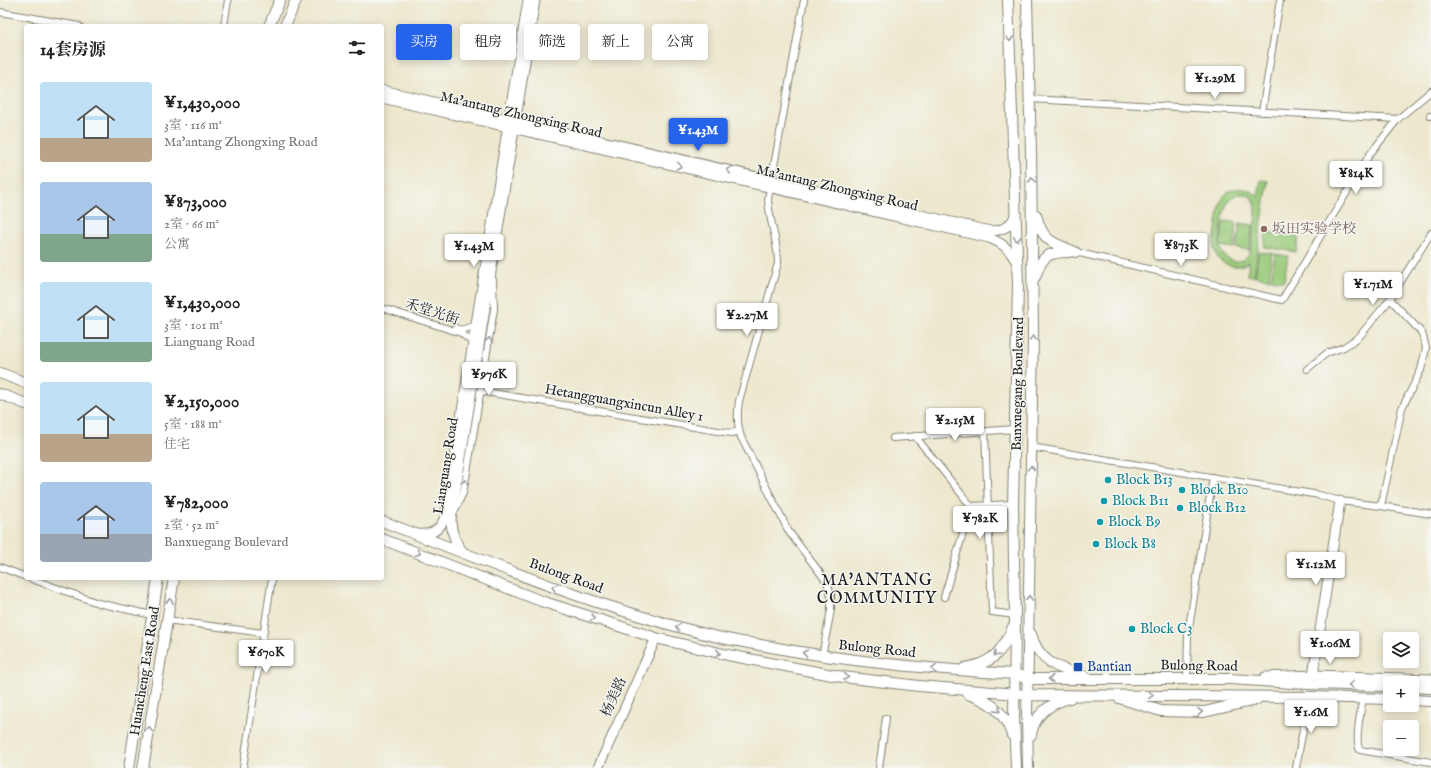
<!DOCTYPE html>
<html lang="zh">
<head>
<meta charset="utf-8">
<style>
  :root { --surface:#fff; --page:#f6f6f6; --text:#202124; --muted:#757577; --accent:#2563eb }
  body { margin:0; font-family:"IM FELL English","Noto Serif SC",serif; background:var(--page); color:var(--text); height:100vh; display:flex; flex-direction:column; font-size:15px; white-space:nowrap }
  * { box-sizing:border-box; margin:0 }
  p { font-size:13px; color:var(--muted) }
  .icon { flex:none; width:22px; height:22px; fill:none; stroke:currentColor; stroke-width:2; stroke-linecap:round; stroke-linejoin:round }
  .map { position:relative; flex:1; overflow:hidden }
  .panel { position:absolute; left:24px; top:24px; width:360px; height:556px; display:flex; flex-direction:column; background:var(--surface); border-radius:4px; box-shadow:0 2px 10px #0003 }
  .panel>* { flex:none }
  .guide { position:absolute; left:396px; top:24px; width:380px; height:36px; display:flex; gap:8px }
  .fabs { position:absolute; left:1383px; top:632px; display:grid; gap:8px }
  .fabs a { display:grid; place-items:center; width:36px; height:36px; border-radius:4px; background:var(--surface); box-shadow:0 2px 10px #0003; font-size:20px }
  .price { position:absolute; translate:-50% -34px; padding:0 9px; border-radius:4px; background:#fff; color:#222; font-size:13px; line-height:26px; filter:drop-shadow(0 1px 2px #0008) }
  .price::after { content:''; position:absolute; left:50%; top:24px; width:12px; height:9px; margin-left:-6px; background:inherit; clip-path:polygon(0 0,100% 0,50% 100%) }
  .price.current { background:var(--accent); color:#fff }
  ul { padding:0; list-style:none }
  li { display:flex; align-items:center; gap:12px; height:100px; padding:0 16px }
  li span { display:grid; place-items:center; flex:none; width:112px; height:80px; border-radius:4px; color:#555 }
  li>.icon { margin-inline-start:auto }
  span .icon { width:48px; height:48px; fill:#fffc; stroke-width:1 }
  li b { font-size:17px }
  h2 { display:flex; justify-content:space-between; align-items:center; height:48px; padding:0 16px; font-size:17px }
  .chip { padding:0 14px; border-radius:4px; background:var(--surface); box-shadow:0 2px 10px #0003; font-size:14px; line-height:36px }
  .chip.current { background:var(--accent); color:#fff }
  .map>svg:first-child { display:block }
</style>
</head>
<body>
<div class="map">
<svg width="1431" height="768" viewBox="0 0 1431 768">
  <rect width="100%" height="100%" fill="#f6f6f2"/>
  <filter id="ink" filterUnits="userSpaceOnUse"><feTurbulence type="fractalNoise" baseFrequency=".025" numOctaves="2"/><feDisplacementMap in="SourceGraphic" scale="8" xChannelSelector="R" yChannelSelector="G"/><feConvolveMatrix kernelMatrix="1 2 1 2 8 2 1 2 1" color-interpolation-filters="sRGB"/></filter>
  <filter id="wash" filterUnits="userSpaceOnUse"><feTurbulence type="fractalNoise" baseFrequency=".012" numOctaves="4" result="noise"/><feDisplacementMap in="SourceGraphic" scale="16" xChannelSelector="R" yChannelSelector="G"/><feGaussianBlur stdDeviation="0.9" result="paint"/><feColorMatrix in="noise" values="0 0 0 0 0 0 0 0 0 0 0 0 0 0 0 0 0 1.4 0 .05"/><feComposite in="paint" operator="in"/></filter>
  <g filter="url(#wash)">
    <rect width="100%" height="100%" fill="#ede8ce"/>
    <path fill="#99ca79" stroke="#5a734a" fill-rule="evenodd" d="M1261 180 1268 181 1254 276 1247 275 1249 262C1235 271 1216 265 1214 247 1214 239 1216 231 1217 223 1218 216 1219 208 1221 202 1228 184 1248 186 1258 197ZM1238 194C1262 192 1256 217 1253 232 1252 239 1252 247 1249 253 1241 268 1222 261 1220 246L1234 248 1237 223 1224 221 1220 245V243C1222 228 1221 200 1238 194Z
      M1240 223 1253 225 1249 250 1236 248Z
      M1266 232 1299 237 1296 252 1264 247Z
      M1259 252 1272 253 1269 279 1255 276Z
      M1275 254 1288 256 1284 281 1271 279Z"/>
  </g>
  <g filter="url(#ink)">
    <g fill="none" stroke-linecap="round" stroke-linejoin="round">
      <g stroke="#848275" stroke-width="8">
        <path id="street" d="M804 0 768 199C769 221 778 241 778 263L739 401C737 414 737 425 741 437L789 532 827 582 831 595V610L822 656
          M0 12 79 26
          M224 26 228 0
          M1030 99 1398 119
          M1262 112 1280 0
          M1430 116H1431
          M1075 252 1282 300 1370 154 1398 119 1431 91
          M382 308 461 333 473 343
          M456 328 460 330 475 326
          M1307 369 1327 353 1344 347 1359 337 1390 299 1431 233
          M480 391 724 432 732 433 739 431
          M985 431 992 612 1015 615
          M915 436 971 506 944 597
          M893 438 1015 429
          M1031 447 1319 495 1340 501 1381 506 1431 514
          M971 506 1013 504
          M1381 506 1402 408 1421 370 1426 348 1422 333 1390 299
          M455 510 463 493 466 478 494 309 493 280
          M0 567 26 577
          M29 578 98 603 152 615
          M167 620 263 633
          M1187 679 1188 634 1213 477
          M1363 698C1361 709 1354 742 1360 750L1431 762
          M243 768 272 578
          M879 768 886 718
          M1296 768 1309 697"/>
      </g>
      <g stroke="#848275" stroke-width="11">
        <path id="secondary" d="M382 90 990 231C1003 231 1012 226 1016 213
          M382 98 989 238C1003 243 1010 250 1017 263
          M416 534C431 536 440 530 445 517L528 0
          M464 553C455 543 451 533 451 519L535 0
          M1313 675 1340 501
          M1265 677 1313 675 1431 679
          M598 768 656 638"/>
      </g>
      <g stroke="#848275" stroke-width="12">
        <path id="primary" d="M1008 0 1018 285 1013 504 1015 615 1014 717 1016 768
          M1027 0 1031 151 1033 335 1027 716 1028 768
          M269 26 280 0
          M285 26 296 0
          M1036 215C1043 242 1051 242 1075 252
          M1035 277C1042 256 1047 252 1069 252
          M0 373 26 383
          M0 394 26 404
          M382 521C492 564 602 610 718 637 734 641 750 643 766 646 849 662 931 669 1015 674L1028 679H1230L1309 684 1390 686
          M382 539 541 601 656 638 728 655 843 677 919 686 1028 695 1309 697 1390 699
          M1031 634C1039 663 1058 668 1084 676
          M965 668C992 664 1003 651 1013 627
          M1412 687 1431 688
          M968 694C990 701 1005 712 1012 735
          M1119 698 1161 711 1204 712 1256 700
          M1412 700 1431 701
          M1031 735C1034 714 1051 703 1070 698
          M129 768 158 578
          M143 768 174 578"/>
      </g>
      <use href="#street" stroke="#fff" stroke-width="6"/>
      <use href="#secondary" stroke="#fff" stroke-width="9"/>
      <use href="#primary" stroke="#fff" stroke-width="10"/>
    </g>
    <defs><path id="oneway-chevron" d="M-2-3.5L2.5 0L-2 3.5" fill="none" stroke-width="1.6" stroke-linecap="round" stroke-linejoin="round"/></defs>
    <g stroke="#999">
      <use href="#oneway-chevron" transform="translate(1010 39) rotate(87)"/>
      <use href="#oneway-chevron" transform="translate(679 166) rotate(13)"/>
      <use href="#oneway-chevron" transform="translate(729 170) rotate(-167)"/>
      <use href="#oneway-chevron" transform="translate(1032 180) rotate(-91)"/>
      <use href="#oneway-chevron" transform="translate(1017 239) rotate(89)"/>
      <use href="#oneway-chevron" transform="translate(1033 338) rotate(-90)"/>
      <use href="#oneway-chevron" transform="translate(489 340) rotate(-81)"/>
      <use href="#oneway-chevron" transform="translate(1031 468) rotate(-89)"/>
      <use href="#oneway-chevron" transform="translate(465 482) rotate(-77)"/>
      <use href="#oneway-chevron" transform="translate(418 553) rotate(21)"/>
      <use href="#oneway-chevron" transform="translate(554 587) rotate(-160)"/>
      <use href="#oneway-chevron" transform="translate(1029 598) rotate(-89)"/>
      <use href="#oneway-chevron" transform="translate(170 601) rotate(-81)"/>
      <use href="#oneway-chevron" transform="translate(593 618) rotate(19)"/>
      <use href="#oneway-chevron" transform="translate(678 627) rotate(-165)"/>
      <use href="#oneway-chevron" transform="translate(718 653) rotate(13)"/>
      <use href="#oneway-chevron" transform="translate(805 653) rotate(-170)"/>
      <use href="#oneway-chevron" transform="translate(996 654) rotate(138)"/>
      <use href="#oneway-chevron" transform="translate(934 669) rotate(-176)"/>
      <use href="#oneway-chevron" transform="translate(846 677) rotate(8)"/>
      <use href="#oneway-chevron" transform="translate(1051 679) rotate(-180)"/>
      <use href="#oneway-chevron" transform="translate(1351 685) rotate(-178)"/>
      <use href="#oneway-chevron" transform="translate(1151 695) rotate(1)"/>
      <use href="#oneway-chevron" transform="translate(998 710) rotate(44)"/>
      <use href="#oneway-chevron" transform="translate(1200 712) rotate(-2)"/>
      <use href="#oneway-chevron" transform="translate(149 729) rotate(-81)"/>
    </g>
  </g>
  <circle fill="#8d6e63" stroke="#f6f6f2" stroke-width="1.5" cx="1264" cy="229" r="4"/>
  <g fill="#0f9aa8" stroke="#f6f6f2" stroke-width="1.5">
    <circle cx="1108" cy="480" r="4"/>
    <circle cx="1182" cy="490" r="4"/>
    <circle cx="1104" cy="501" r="4"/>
    <circle cx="1180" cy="508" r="4"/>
    <circle cx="1100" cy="522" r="4"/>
    <circle cx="1096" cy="544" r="4"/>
    <circle cx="1132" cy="629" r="4"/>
  </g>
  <rect fill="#1a4fb4" stroke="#f6f6f2" stroke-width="1.5" x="1073" y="662" width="10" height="10" rx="2"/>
  <g text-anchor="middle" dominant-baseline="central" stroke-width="3" stroke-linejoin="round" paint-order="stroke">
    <g font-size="14" fill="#1c1c1c" stroke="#f6f6f2">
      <text transform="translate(521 115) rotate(13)">Ma'antang Zhongxing Road</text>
      <text transform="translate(837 188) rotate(13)">Ma'antang Zhongxing Road</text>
      <text transform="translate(432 312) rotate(18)">禾堂光街</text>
      <text transform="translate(1018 384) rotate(-89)">Banxuegang Boulevard</text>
      <text transform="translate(624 403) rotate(10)">Hetangguangxincun Alley 1</text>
      <text transform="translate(446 466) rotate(-81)">Lianguang Road</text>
      <text transform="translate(566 576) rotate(20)">Bulong Road</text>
      <text transform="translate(877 649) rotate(6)">Bulong Road</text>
      <text transform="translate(1199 666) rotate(1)">Bulong Road</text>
      <text transform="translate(145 671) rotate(-81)">Huancheng East Road</text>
      <text transform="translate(614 697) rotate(-66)">杨美路</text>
    </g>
    <g font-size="14" fill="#785e54" stroke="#f6f6f2" text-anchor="start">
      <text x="1272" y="229">坂田实验学校</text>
    </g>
    <g font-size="14" fill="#0d838f" stroke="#f6f6f2" text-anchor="start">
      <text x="1116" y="480">Block B13</text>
      <text x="1190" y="490">Block B10</text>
      <text x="1112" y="501">Block B11</text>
      <text x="1188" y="508">Block B12</text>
      <text x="1108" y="522">Block B9</text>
      <text x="1104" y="544">Block B8</text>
      <text x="1140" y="629">Block C3</text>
    </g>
    <g font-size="14" fill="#164399" stroke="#f6f6f2" text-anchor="start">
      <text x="1087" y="667">Bantian</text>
    </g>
    <g font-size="16" letter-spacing="1" fill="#1c1c1c" stroke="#f6f6f2">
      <text x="877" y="581">MA'ANTANG<tspan x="877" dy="18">COMMUNITY</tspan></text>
    </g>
  </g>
</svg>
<div class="fabs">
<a><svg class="icon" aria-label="layers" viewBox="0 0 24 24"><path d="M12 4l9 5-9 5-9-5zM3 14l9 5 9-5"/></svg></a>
<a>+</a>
<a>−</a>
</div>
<b class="price" style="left:1215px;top:100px">¥1.29M</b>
<b class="price current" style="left:698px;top:152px">¥1.43M</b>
<b class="price" style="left:1356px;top:195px">¥814K</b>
<b class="price" style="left:1181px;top:267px">¥873K</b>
<b class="price" style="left:474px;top:268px">¥1.43M</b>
<b class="price" style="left:1373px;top:306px">¥1.71M</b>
<b class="price" style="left:747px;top:337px">¥2.27M</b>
<b class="price" style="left:489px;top:396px">¥976K</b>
<b class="price" style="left:955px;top:442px">¥2.15M</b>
<b class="price" style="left:980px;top:540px">¥782K</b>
<b class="price" style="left:1316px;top:586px">¥1.12M</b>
<b class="price" style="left:1330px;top:665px">¥1.06M</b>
<b class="price" style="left:266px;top:674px">¥670K</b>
<b class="price" style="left:1311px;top:734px">¥1.6M</b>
<div class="guide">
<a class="chip current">买房</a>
<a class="chip">租房</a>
<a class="chip">筛选</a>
<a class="chip">新上</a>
<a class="chip">公寓</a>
</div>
<section class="panel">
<h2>14套房源<svg class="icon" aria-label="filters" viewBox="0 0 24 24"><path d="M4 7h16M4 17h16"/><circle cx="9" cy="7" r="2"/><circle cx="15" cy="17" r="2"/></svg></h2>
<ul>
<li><span style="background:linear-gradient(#bfe0f5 70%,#b9a48a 0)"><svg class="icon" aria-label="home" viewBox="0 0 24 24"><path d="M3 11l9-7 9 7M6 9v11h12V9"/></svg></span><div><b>¥1,430,000</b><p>3室 · 116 m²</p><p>Ma'antang Zhongxing Road</p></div></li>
<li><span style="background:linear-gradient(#a9c7e8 65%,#7fa58c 0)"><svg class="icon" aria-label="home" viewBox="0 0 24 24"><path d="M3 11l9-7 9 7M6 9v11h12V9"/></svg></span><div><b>¥873,000</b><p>2室 · 66 m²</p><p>公寓</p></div></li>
<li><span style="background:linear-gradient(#bfe0f5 75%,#7fa58c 0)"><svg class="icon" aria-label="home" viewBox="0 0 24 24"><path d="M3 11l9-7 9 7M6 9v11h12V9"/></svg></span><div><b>¥1,430,000</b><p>3室 · 101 m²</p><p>Lianguang Road</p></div></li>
<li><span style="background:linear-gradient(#bfe0f5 65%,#b9a48a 0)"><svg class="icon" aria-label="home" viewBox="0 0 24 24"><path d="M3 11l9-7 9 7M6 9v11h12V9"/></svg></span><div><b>¥2,150,000</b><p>5室 · 188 m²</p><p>住宅</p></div></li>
<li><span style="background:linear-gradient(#a9c7e8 65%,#9aa5b1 0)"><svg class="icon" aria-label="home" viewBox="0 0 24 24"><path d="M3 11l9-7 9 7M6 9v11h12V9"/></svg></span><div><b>¥782,000</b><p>2室 · 52 m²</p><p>Banxuegang Boulevard</p></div></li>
</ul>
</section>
</div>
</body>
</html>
